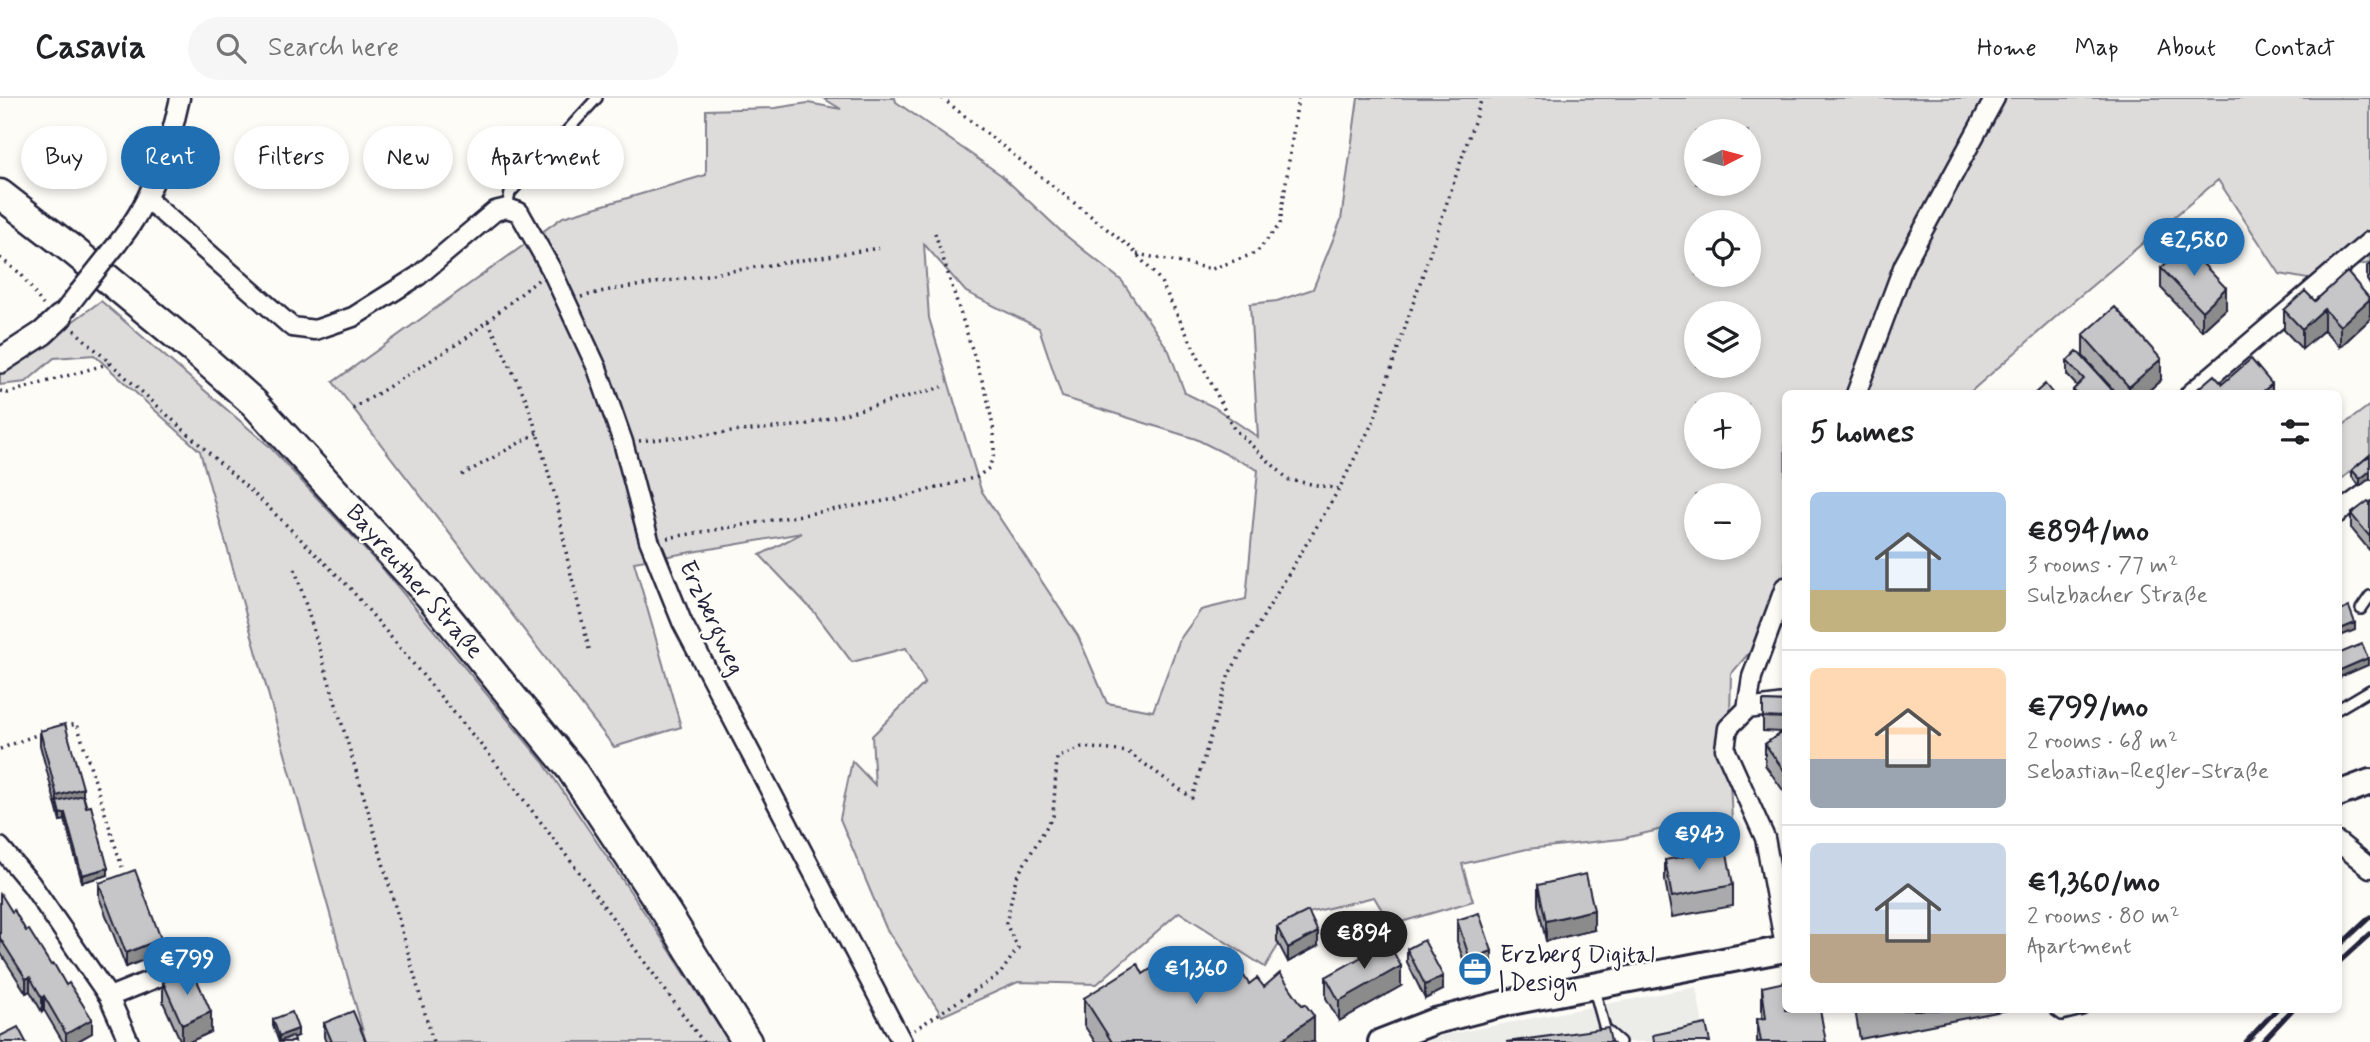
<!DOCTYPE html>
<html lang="en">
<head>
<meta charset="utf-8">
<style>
  :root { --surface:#fff; --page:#f6f6f6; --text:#202124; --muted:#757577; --line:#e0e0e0; --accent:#1f6fb2 }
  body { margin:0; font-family:Mynerve,sans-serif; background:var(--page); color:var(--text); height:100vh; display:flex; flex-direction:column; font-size:26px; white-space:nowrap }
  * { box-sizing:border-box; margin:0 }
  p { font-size:23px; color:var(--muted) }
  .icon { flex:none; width:38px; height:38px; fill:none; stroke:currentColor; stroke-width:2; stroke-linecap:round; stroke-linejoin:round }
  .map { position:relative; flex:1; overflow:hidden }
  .side { position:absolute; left:1782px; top:292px; width:560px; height:623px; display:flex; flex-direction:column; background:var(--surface); border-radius:10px; box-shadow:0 4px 10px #0003 }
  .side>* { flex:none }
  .guide { position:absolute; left:21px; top:28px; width:665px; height:63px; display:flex; gap:14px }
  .needle { width:46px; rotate:84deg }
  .buttons { position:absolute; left:1684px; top:21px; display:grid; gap:14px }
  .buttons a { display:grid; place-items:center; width:77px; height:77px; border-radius:50%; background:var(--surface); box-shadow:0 4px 10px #0003; font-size:35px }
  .price { position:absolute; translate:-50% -60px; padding:0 16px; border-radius:24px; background:var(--accent); color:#fff; font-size:23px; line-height:46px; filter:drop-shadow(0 2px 4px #0008) }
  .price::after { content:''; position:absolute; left:50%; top:42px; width:21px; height:16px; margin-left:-10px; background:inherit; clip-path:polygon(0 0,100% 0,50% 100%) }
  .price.selected { background:#222; color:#fff }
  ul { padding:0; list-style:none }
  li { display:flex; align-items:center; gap:21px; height:175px; padding:0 28px }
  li+li { border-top:2px solid var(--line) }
  li span { display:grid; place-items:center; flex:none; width:196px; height:140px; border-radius:10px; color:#555 }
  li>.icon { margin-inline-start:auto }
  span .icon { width:84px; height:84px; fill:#fffc; stroke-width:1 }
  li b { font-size:30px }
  h2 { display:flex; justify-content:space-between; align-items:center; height:84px; padding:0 28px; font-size:30px }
  .tag { padding:0 24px; border-radius:32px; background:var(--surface); box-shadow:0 4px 10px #0003; font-size:24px; line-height:63px }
  .tag.selected { background:var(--accent); color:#fff }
  header { display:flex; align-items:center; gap:42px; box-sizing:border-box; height:98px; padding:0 35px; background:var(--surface); border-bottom:2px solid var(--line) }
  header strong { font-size:33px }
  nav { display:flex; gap:38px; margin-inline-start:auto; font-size:24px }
  .search { width:490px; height:63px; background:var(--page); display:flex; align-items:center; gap:18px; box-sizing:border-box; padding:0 24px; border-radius:38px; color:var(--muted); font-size:26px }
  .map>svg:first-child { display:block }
</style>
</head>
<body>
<header>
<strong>Casavia</strong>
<div class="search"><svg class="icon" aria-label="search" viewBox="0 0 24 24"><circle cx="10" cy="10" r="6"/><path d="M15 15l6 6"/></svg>Search here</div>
<nav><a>Home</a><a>Map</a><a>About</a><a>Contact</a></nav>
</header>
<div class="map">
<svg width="2370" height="944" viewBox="0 0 2370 944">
  <rect width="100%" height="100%" fill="#fdfcf7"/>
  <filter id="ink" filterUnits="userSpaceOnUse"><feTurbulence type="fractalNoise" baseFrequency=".0143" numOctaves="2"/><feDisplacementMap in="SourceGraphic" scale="14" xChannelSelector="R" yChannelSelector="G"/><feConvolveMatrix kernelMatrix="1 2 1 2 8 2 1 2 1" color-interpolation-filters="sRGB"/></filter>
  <g filter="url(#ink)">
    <path fill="#ecece9" d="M1696 889 1706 944H1426L1439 938Z"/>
    <path fill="#dddcdb" stroke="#807f8b" stroke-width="2" fill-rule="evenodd" d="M823 0H895L896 4 1001 77 1064 136 1122 183 1169 253 1185 295 1214 309 1258 339 1250 206 1277 203 1313 191 1341 122 1358 0H2370V165L2348 169 2313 182 2280 176 2218 82 2075 202 1968 296H1785V513L1731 576 1729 661 1732 723 1675 728 1621 741 1527 751 1462 766 1473 803 1391 827 1374 799 1296 818 1265 869 1179 814 1097 886 1018 884 942 918 886 830 840 721 852 663 875 687 872 638 925 585 906 550 852 564 814 514 760 457 802 435 634 464 681 629 614 649 333 284 563 119 706 77V12L775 10 808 5 841 11ZM1696 33H1748V86H1696ZM1696 124H1748V177H1696ZM924 146 966 194 1039 230 1062 299 1196 341 1258 372 1246 501 1201 512 1180 541 1153 613 1107 605 1078 538 981 392 929 220ZM1696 215H1748V268H1696ZM1696 306H1748V359H1696ZM1696 397H1748V450H1696Z
      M101 203 269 348 383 471 543 664 667 848 729 944H366L200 353 94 257 54 260 26 284 0 287V276Z
      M2370 307V357L2338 384V331Z"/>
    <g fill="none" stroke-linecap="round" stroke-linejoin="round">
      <g stroke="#22223b" stroke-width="14">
        <path id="service" d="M507 110 510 95 597 0
          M2361 511 2370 498
          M2338 611 2370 592
          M1594 891 1605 931 1620 944
          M2055 912 2062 917 2082 912"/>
      </g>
      <g stroke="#22223b" stroke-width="23">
        <path id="minor" d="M147 101 292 229 315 232 353 219 418 178 495 113 507 110 519 114 551 171 597 270 623 344 649 442 682 524 902 944
          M118 145C151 104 169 52 180 0
          M60 219 79 194
          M1856 296 1904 167 1995 0
          M2190 296 2370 143
          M2338 415 2370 392
          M1785 606 1747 611 1728 630 1725 651 1765 740 1785 848
          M1747 611 1752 579 1785 489
          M2338 744 2370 770
          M0 749 31 786 109 899 129 944
          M109 899 181 870"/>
      </g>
      <g stroke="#22223b" stroke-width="28">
        <path id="tertiary" d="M0 263 43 235 60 219"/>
      </g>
      <g stroke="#22223b" stroke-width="30">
        <path id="secondary" d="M2338 696 2370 684
          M1381 944 1435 923 1506 905 1785 851"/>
      </g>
      <g stroke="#22223b" stroke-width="33">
        <path id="primary" d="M0 96 75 154 193 251 254 305 429 497 571 671 666 814 747 944"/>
      </g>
      <path stroke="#22223b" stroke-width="3.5" stroke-dasharray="2 5" stroke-linecap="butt" d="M942 0 1131 150 1160 182 1234 331 1289 382 1339 391
        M1137 156 1212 171 1256 155 1280 126 1298 0
        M0 160 21 176 43 207
        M581 199 604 193 879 150
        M488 223 526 301 537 335 557 405 568 464 589 551
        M74 232 264 405 349 489 491 659 582 778 703 944
        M0 293 8 295 111 265
        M353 311 465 241 538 182
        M639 343 804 327 942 289
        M462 377 537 335
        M667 440 896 401 977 379 989 370 994 356V334L987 298 935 135
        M295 471 371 722 433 944
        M51 631 77 626 122 769
        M0 651 44 634
        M914 932 1000 876 1018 850 1006 826 1016 780 1053 718 1057 660 1082 649 1128 654 1192 700 1229 576 1339 391 1374 322 1482 0"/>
      <use href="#service" stroke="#fdfcf7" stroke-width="9"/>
      <use href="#minor" stroke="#fdfcf7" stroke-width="18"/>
      <use href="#tertiary" stroke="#fdfcf7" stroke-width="23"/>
      <use href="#secondary" stroke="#fdfcf7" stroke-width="24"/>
      <use href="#primary" stroke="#fdfcf7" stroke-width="28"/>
      <path stroke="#22223b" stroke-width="5" d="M2338 849 2370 819
        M2338 865 2370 836
        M2246 944 2276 912
        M2262 944 2292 912"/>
      <g stroke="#22223b" stroke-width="23" stroke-linecap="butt">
        <path id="minor-bridge" d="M79 194 118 145"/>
      </g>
      <use href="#minor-bridge" stroke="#fdfcf7" stroke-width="18"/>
    </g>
    <path fill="#aaaaac" stroke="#22223b" stroke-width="2" d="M2370 166V187L2367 182V168Z
      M2161 170 2226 211 2202 233 2161 190Z
      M2370 199V221L2340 249 2324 232 2302 251 2284 232V212L2315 203Z
      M2083 237 2161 282 2145 296H2117L2083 258Z
      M2067 263 2114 296H2073V292L2077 288 2067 277Z
      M2370 357V380L2360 388 2352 379V372Z
      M2370 405V453L2351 430V416Z
      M1763 603 1785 604V695L1765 667V646L1782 634 1763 633Z
      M40 633 83 697 108 777 82 784 65 722 60 723 40 647Z
      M1665 762 1733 787V808L1672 819 1665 782Z
      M99 785 161 855 126 869 99 799Z
      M1538 787 1594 832 1546 843 1538 807Z
      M0 797 26 833 92 935 76 944H63L44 912 42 914 30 893 26 895 0 854Z
      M1457 822 1492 873 1470 881 1457 843Z
      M1277 829 1318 848 1288 864 1277 843Z
      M1407 851 1443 892 1425 901 1407 864Z
      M1143 876 1232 883 1264 889 1314 944H1095L1084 927V900Z
      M1326 879 1401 888 1339 923 1326 900Z
      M163 884 211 934 189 944H181L163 904Z
      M1762 889 1826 944H1757V921L1762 920Z
      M1855 912H2007L1860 941Z
      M273 921 298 938 279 944 273 928Z
      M324 925 366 944H326L324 939Z"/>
    <path fill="#8b8b8c" stroke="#22223b" stroke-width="2" d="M2226 190V211L2202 233V213Z
      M2370 201V221L2340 249V228Z
      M2324 211V232L2302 251V231Z
      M2161 261V282L2145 296H2129V289Z
      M2272 286V296H2260Z
      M2370 373V380L2360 388V381Z
      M2355 525V532L2338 539V532Z
      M2368 560V567L2338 580V573Z
      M83 690V704H57V698Z
      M65 715V722L60 723V716Z
      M108 770V777L82 784V777Z
      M1594 812V832L1546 843V823Z
      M1318 834V848L1288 864V850Z
      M161 841V855L126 869V855Z
      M1492 853V873L1470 881V861Z
      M1401 868V888L1339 923V903Z
      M1443 878V892L1425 901V887Z
      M30 879V893L26 895V881Z
      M44 898V912L42 914V900Z
      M211 914V934L189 944H182V927Z
      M1314 918V944H1279Z
      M92 921V935L76 944H66V936Z
      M298 931V938L279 944V938Z"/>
    <path fill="#c6c6c8" stroke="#22223b" stroke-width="2" d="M2185 147 2226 190 2202 213 2161 170Z
      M2347 174 2370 201 2340 228 2324 211 2302 231 2284 212 2305 193 2315 203Z
      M2115 209 2161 261 2129 289 2083 237Z
      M2077 253 2114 294 2112 296H2077L2073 292 2084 281 2067 263Z
      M2251 261 2272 286 2260 296H2195L2194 294 2214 277 2222 286Z
      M2045 286 2053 296H2034Z
      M2370 357V373L2360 381 2352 372Z
      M2368 403 2370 405V439L2351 416Z
      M2349 509 2355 525 2338 532V514Z
      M2362 546 2368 560 2338 573V556Z
      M1763 603 1785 604V620L1763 619Z
      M65 626 83 690 57 698 40 633Z
      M1785 632V674L1765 646Z
      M83 697 86 709 91 708 108 770 82 777 65 715 60 716 57 704Z
      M1726 750 1733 787 1672 799 1665 762Z
      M135 772 161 841 126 855 99 785Z
      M1586 776 1594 812 1546 823 1538 787Z
      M1 796 12 814 14 812 26 833 29 832 51 867 54 866 66 887 69 885 92 921 66 936 44 898 42 900 30 879 26 881 0 840V797Z
      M1308 813 1318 834 1288 850 1277 829Z
      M1479 815 1492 853 1470 861 1457 822Z
      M1424 842 1443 878 1425 887 1407 851Z
      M1388 844 1401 868 1339 903 1326 879Z
      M1213 854 1232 883 1242 875 1249 886 1257 880 1264 889 1280 875 1302 907 1305 906 1314 918 1279 944H1112L1084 900 1138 866 1143 876 1166 861 1176 878Z
      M192 871 211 914 182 927 163 884Z
      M1785 884V912H1820L1826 944H1761L1757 921 1766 920 1762 889Z
      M353 913 366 944H332L324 925Z
      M292 914 298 931 279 938 273 921Z
      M1706 926 1710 944H1654L1653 937Z
      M18 929 26 944H0V938Z
      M1608 930 1611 944H1506Z
      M292 938 295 944H278Z"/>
  </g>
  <defs>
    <g id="office-disc" transform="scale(1.75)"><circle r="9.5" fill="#1f6fb2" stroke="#fdfcf7"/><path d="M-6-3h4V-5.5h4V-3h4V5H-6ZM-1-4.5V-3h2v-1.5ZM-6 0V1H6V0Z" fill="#fff"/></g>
  </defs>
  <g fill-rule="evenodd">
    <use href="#office-disc" x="1475" y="871"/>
  </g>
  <g text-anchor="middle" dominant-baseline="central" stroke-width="5" stroke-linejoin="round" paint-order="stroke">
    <g font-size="24" fill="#22223b" stroke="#fdfcf7">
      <text transform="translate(414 484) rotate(49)">Bayreuther Straße</text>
      <text transform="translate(711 520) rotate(65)">Erzbergweg</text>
    </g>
    <g font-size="24" fill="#22223b" stroke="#fdfcf7" text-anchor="start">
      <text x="1500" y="857">Erzberg Digital<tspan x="1500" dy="28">| Design</tspan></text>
    </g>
  </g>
</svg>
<div class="buttons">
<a><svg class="needle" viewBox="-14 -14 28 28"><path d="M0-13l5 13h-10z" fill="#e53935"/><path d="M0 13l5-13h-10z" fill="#757577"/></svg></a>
<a><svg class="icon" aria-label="locate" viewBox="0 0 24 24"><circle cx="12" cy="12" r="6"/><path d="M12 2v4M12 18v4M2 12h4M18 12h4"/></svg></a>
<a><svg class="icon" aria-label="layers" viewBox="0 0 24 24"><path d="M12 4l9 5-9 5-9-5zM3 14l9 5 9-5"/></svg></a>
<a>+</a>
<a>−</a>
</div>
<b class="price" style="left:2194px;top:180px">€2,580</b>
<b class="price" style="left:1699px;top:774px">€943</b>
<b class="price selected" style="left:1364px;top:873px">€894</b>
<b class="price" style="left:187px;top:899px">€799</b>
<b class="price" style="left:1196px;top:908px">€1,360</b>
<div class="guide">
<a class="tag">Buy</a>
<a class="tag selected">Rent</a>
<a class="tag">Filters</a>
<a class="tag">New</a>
<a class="tag">Apartment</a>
</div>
<section class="side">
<h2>5 homes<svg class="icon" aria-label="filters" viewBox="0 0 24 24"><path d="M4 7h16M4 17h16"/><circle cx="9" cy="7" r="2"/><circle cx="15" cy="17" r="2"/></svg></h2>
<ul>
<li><span style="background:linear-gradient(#a9c7e8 70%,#c2b280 0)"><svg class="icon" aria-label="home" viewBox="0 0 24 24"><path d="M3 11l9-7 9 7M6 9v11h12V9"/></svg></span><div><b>€894/mo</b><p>3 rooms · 77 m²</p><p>Sulzbacher Straße</p></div></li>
<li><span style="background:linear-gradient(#ffd9b3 65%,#9aa5b1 0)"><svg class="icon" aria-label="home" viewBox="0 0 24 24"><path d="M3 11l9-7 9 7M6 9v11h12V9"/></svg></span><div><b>€799/mo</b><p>2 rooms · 68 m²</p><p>Sebastian-Regler-Straße</p></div></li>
<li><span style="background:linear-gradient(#c9d6e8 65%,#b9a48a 0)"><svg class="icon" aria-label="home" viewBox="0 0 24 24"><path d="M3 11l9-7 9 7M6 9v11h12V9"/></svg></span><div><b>€1,360/mo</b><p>2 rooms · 80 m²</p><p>Apartment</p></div></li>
</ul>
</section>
</div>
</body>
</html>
